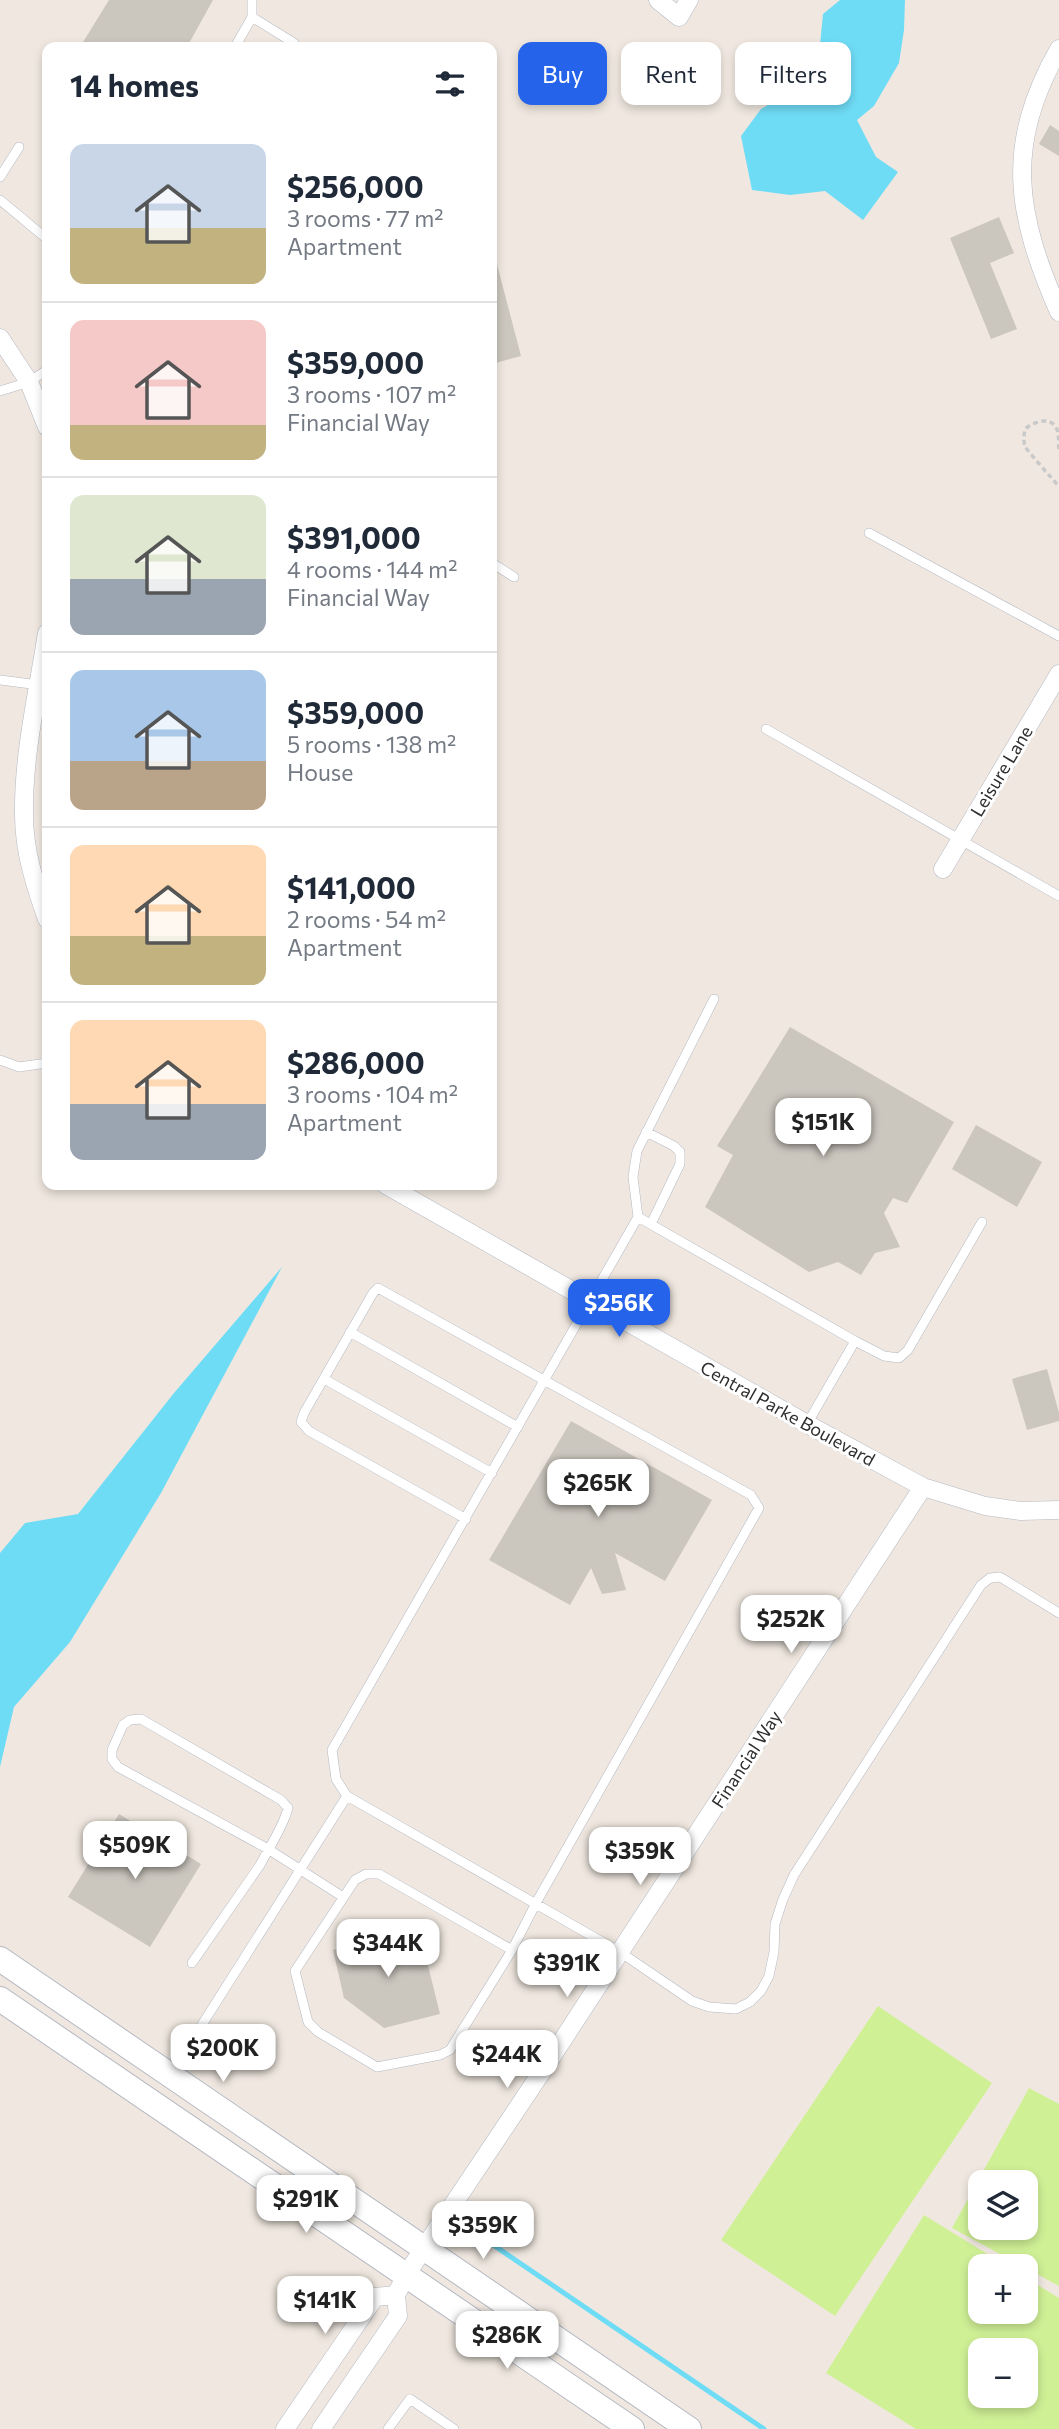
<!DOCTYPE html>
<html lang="en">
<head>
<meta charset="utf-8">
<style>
  :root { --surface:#fff; --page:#f6f6f7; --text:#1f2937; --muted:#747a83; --line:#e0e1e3; --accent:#2563eb }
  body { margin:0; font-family:Commissioner,sans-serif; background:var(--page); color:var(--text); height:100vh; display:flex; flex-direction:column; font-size:26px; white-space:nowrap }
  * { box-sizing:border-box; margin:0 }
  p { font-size:23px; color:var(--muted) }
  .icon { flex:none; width:38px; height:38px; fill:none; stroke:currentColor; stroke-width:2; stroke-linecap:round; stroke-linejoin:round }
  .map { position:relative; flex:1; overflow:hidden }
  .drawer { position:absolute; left:42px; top:42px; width:455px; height:1148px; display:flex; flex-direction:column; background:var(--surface); border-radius:14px; box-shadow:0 4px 10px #0003 }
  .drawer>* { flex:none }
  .top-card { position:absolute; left:518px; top:42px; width:436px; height:63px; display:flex; gap:14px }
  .fabs { position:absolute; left:968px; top:2170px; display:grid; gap:14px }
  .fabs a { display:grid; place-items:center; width:70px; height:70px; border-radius:14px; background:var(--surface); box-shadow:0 4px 10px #0003; font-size:35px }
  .price { position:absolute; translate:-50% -60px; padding:0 16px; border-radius:14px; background:#fff; color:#222; font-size:23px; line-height:46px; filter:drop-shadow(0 2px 4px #0008) }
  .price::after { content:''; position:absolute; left:50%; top:42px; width:21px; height:16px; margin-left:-10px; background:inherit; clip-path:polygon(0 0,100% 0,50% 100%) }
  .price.current { background:var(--accent); color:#fff }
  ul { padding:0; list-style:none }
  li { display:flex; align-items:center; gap:21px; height:175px; padding:0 28px }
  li+li { border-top:2px solid var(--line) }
  li span { display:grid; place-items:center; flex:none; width:196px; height:140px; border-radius:14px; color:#555 }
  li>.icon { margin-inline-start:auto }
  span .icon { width:84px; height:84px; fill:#fffc; stroke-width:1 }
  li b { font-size:30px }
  h2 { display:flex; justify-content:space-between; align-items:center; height:84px; padding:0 28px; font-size:30px }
  .tag { padding:0 24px; border-radius:14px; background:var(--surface); box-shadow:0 4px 10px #0003; font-size:24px; line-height:63px }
  .tag.current { background:var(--accent); color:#fff }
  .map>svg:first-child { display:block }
</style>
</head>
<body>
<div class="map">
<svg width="1059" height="2429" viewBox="0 0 1059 2429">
  <rect width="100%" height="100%" fill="#f0e8e0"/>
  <path fill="#d0f096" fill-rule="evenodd" d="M878 2006 992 2083 835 2316 721 2240Z
    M1029 2088 1059 2104V2286L952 2228ZM1026 2182V2228H980V2182Z
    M924 2215 1007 2266H980V2312H1026V2278L1059 2298V2429H916L826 2373ZM980 2350H1026V2396H980Z"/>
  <path fill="#6fdcf6" d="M840 0H905L904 30 899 63 874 106 857 120 876 157 898 172 863 220 825 191 790 195 752 190 741 136 761 109 797 88 819 55 823 14Z
    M282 1267 161 1493 70 1642 14 1707 0 1767V1553L25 1523 78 1514 174 1393Z"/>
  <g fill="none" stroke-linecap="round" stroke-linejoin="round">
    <path stroke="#6fdcf6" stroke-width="5" d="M483 2238 764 2429"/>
  </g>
  <path fill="#cbc6be" d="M109 0H213L187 47H80Z
    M1050 125 1059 131V156L1039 144Z
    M999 217 1014 253 990 263 1017 329 991 339 950 238Z
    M493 249 521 356 492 364V250Z
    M790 1027 954 1122 907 1203 893 1198 884 1213 900 1247 875 1253 861 1275 838 1262 809 1272 705 1207 733 1155 717 1146Z
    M976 1125 1042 1162 1017 1207 952 1169Z
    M1047 1369 1059 1413V1421L1027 1430 1012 1379Z
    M571 1421 712 1500 665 1581 615 1553 626 1590 602 1594 591 1568 570 1605 489 1560Z
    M119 1814 201 1864 150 1947 68 1897Z
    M419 1929 440 2014 384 2028 344 1998 333 1950Z"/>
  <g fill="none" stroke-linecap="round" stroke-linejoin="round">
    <g stroke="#b4b8c2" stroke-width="10">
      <path id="lane" d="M252 17 294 43 292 47
        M235 47 252 17V0
        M0 177 19 147
        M0 200 47 239
        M0 391 29 382 47 370
        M869 533 1059 636
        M492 563 514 577
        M0 680 39 685
        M766 729 1059 896
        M0 1060 19 1067 47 1063
        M646 1132 674 1146 680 1152V1164L651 1224
        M638 1217 633 1177 637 1151 714 999
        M350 1332 518 1427
        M855 1341 884 1356 899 1358 908 1350 982 1222
        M324 1379 492 1473
        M807 1424 855 1341 638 1217 332 1750 336 1779 347 1796 620 1952 692 2001 709 2007 736 2009 750 2002 761 1991 769 1976 774 1952 775 1924 783 1899 794 1875 981 1585 990 1578 1000 1577 1059 1613
        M466 1519 309 1431 301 1422 304 1413 373 1293 378 1288 751 1495 759 1508 536 1903 512 1950 450 2050 440 2055 377 2067 318 2032 308 2022 295 1971 355 1880 366 1874H379L512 1950
        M192 1963 260 1865C269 1847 283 1828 288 1808L281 1800 141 1719 130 1720 123 1725 112 1750V1759L118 1767 268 1849 343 1897
        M172 2072 347 1796
        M388 2429 410 2399 454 2429"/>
    </g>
    <g stroke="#b4b8c2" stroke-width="19">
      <path id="street" d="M658 0 679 17 689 0
        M1059 49C1004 146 1016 214 1059 312
        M0 338 29 382 47 427
        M47 633C38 692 23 754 24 815 24 851 35 885 47 919
        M943 869 1059 674
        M386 1185 807 1424 923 1487 985 1506 1021 1511 1059 1510
        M285 2429 375 2297 396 2295
        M321 2429 398 2316 396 2295 406 2275 545 2067 923 1487"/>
    </g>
    <g stroke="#b4b8c2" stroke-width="26">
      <path id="secondary" d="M0 1959 689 2429
        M0 1999 632 2429"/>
    </g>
    <path stroke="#c9c9c9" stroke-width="3.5" stroke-dasharray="5 3.5" stroke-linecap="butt" d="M1059 449C1058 444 1059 436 1058 432 1053 415 1035 421 1025 429 1024 435 1023 440 1025 446 1026 450 1054 480 1059 487"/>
    <use href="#lane" stroke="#fff" stroke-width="9"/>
    <use href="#street" stroke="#fff" stroke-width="18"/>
    <use href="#secondary" stroke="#fff" stroke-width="24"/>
  </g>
  <g text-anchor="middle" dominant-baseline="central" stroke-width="6" stroke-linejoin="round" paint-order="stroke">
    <g font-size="18" fill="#2e2e2e" stroke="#fff">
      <text transform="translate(1001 771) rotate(-59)">Leisure Lane</text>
      <text transform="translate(788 1413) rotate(29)">Central Parke Boulevard</text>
      <text transform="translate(746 1759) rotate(-57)">Financial Way</text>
    </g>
  </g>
</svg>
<div class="fabs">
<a><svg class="icon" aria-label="layers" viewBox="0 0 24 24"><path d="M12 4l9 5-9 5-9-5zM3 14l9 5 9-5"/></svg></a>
<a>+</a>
<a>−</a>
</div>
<b class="price" style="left:823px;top:1158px">$151K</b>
<b class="price current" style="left:619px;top:1339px">$256K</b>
<b class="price" style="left:598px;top:1519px">$265K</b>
<b class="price" style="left:791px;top:1655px">$252K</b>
<b class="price" style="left:135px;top:1881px">$509K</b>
<b class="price" style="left:640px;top:1887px">$359K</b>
<b class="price" style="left:388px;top:1979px">$344K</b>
<b class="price" style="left:567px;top:1999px">$391K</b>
<b class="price" style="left:223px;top:2084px">$200K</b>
<b class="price" style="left:507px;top:2090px">$244K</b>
<b class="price" style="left:306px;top:2235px">$291K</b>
<b class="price" style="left:483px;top:2261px">$359K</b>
<b class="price" style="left:325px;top:2336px">$141K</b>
<b class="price" style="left:507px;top:2371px">$286K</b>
<div class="top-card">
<a class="tag current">Buy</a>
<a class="tag">Rent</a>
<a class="tag">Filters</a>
</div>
<section class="drawer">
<h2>14 homes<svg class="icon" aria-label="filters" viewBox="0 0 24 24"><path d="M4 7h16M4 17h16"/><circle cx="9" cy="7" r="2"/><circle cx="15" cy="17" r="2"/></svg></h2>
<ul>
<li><span style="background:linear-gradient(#c9d6e8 60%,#c2b280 0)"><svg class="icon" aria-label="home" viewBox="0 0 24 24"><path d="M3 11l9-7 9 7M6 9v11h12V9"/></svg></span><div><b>$256,000</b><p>3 rooms · 77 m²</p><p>Apartment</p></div></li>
<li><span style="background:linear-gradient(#f6c9c9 75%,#c2b280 0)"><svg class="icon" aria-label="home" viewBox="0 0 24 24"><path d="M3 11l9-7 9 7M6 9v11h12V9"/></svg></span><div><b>$359,000</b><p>3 rooms · 107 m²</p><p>Financial Way</p></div></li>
<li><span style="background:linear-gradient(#dfe7d0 60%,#9aa5b1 0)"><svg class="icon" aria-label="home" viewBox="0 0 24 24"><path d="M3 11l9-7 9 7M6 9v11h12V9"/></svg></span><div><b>$391,000</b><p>4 rooms · 144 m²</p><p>Financial Way</p></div></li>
<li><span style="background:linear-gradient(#a9c7e8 65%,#b9a48a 0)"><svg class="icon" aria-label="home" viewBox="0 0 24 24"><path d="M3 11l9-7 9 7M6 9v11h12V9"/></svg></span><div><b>$359,000</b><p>5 rooms · 138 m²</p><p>House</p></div></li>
<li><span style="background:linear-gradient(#ffd9b3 65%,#c2b280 0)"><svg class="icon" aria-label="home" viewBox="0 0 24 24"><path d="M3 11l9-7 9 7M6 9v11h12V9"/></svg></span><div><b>$141,000</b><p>2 rooms · 54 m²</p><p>Apartment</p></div></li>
<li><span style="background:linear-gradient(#ffd9b3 60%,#9aa5b1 0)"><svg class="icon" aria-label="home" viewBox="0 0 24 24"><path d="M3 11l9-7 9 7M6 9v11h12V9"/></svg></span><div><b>$286,000</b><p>3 rooms · 104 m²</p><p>Apartment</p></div></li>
</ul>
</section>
</div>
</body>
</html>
